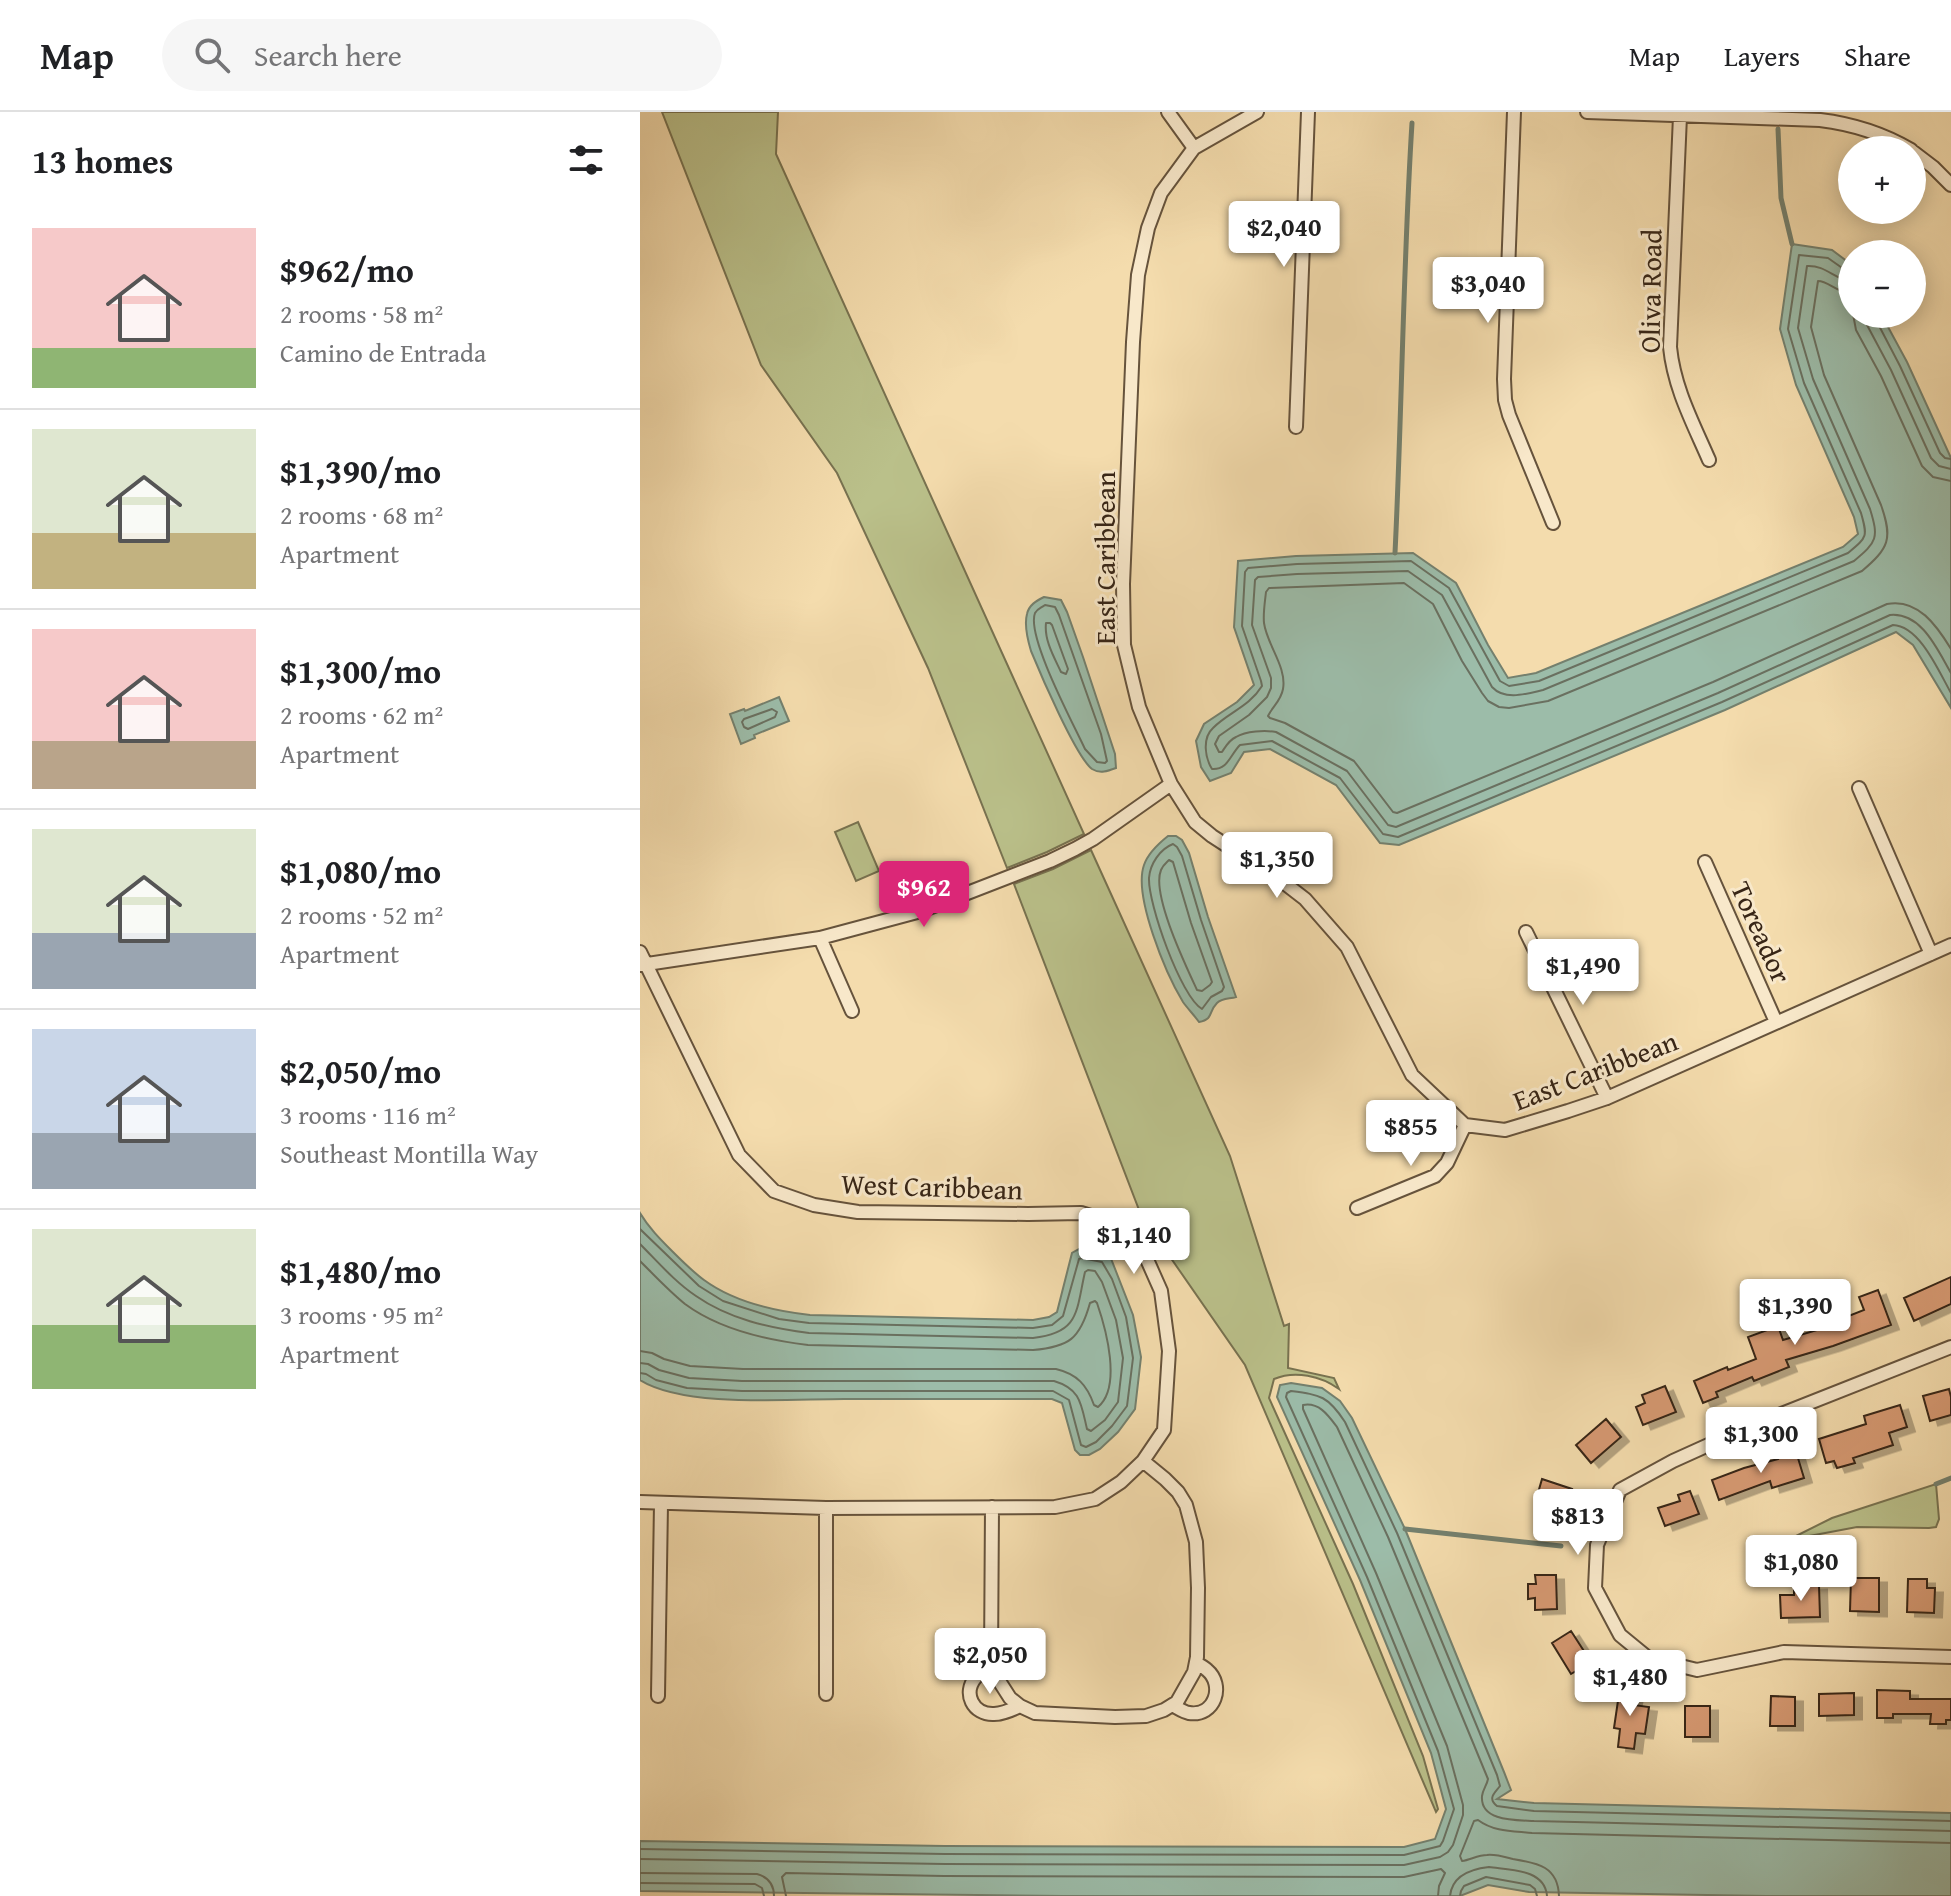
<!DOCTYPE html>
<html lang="en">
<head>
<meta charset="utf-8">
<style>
  :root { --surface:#fff; --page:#f6f6f6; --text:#202124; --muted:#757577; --line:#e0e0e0; --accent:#db2777 }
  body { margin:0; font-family:"Gentium Book Plus",serif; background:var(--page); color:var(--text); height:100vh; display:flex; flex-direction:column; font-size:30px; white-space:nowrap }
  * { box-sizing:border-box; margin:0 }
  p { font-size:26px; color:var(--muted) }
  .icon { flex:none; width:44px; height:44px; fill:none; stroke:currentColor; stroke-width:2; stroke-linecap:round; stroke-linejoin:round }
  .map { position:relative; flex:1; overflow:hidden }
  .drawer { display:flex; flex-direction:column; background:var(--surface); width:640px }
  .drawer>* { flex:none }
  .fabs { position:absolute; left:1198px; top:24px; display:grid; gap:16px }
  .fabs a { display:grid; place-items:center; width:88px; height:88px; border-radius:50%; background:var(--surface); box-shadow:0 4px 20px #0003; font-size:40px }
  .price { position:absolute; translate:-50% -68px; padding:0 18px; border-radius:8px; background:#fff; color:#222; font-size:26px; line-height:52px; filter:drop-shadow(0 2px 4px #0008) }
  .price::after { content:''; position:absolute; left:50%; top:48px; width:24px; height:18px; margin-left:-12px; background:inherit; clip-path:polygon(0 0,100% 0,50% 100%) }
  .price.active { background:var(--accent); color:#fff }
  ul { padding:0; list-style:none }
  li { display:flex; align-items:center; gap:24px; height:200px; padding:0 32px }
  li+li { border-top:2px solid var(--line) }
  li span { display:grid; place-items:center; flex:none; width:224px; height:160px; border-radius:0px; color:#555 }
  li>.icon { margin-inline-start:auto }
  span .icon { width:96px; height:96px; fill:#fffc; stroke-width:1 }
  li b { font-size:34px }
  h2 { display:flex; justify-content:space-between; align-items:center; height:96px; padding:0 32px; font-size:34px }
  header { display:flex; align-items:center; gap:48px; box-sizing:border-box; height:112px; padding:0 40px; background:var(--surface); border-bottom:2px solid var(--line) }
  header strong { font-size:38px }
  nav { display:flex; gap:44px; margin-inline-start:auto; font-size:28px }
  .search { width:560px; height:72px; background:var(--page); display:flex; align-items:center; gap:20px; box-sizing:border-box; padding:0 28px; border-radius:44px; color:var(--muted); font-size:30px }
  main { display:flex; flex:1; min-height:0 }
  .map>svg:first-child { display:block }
</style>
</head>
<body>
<header>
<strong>Map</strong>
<div class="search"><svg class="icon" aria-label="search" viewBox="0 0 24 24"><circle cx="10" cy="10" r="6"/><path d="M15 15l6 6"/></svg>Search here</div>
<nav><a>Map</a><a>Layers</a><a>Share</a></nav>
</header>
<main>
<section class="drawer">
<h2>13 homes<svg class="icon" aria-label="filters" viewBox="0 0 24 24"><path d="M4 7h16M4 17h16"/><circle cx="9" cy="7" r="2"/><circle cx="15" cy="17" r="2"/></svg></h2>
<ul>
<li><span style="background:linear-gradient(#f6c9c9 75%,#8fb573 0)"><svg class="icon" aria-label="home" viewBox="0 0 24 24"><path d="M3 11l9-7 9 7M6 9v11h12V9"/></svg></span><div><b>$962/mo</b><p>2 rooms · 58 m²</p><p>Camino de Entrada</p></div></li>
<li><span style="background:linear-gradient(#dfe7d0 65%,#c2b280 0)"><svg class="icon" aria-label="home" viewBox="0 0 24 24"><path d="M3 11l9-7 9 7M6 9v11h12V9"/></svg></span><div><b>$1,390/mo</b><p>2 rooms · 68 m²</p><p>Apartment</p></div></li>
<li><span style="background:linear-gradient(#f6c9c9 70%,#b9a48a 0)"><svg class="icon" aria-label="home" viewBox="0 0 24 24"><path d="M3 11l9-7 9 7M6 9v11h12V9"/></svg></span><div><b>$1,300/mo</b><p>2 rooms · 62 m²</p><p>Apartment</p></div></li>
<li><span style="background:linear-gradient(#dfe7d0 65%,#9aa5b1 0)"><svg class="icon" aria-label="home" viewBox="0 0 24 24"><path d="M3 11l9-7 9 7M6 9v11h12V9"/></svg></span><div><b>$1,080/mo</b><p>2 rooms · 52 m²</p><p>Apartment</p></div></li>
<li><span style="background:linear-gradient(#c9d6e8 65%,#9aa5b1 0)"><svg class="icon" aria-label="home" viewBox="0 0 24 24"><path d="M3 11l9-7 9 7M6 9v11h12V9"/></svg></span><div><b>$2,050/mo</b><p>3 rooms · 116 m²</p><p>Southeast Montilla Way</p></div></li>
<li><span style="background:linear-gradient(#dfe7d0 60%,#8fb573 0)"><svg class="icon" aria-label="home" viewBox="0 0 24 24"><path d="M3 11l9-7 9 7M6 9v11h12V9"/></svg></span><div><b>$1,480/mo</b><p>3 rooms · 95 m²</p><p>Apartment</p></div></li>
</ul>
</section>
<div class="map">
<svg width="1311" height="1784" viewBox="0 0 1311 1784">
  <defs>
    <filter id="shadow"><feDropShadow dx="8" dy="4.5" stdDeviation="0" flood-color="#0004"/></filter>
  </defs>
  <rect width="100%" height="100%" fill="#f4dcad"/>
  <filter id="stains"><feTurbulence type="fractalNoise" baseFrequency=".0025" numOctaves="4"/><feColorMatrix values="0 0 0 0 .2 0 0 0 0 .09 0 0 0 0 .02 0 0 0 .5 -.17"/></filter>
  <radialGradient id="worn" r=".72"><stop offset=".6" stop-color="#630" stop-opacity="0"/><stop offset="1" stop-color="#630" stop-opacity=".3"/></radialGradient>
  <path fill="#bac08a" stroke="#787250" stroke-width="2" d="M22 0H138L136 42 444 722 407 740 367 756 288 556 197 361 121 253Z
    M218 710 239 759 216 769 195 720Z
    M451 738 590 1044 644 1214 649 1212 648 1256 694 1266 699 1277C681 1264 655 1258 634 1267L629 1286 713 1472 783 1644 798 1697 796 1700 605 1253 501 1103 374 772 413 757Z
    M1296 1372 1299 1407 1296 1415 1289 1416 1217 1415 1148 1428 1192 1406Z"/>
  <path fill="#9cbca9" stroke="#74806e" stroke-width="2" d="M1152 132 1192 138 1212 153V202H1241L1267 250 1311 346V596L1273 533 1256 520 1085 598 759 733 740 731 696 673 630 637 604 640 591 661 570 669 561 655 556 629 564 612 597 590 614 573 594 515 598 449 656 444 773 441 816 471 848 533 868 566 896 561 1203 435 1218 422 1214 405 1156 273 1140 217Z
    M404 485 421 488 427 500 443 545 475 642 476 656C468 659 460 662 452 657 436 645 400 561 391 539 388 529 384 513 387 502 389 493 396 489 404 485Z
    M139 585 149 609 114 623 115 626 101 632 90 602 104 597 105 599Z
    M528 724H536L542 728 549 741 568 805 596 885C590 887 582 886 577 891 568 900 574 907 559 910 554 903 548 897 543 890 526 862 493 784 504 753 508 741 518 732 528 724Z
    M0 1101C9 1116 20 1127 32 1139 42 1149 53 1160 64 1168 94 1190 134 1199 170 1203L393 1208 409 1205 417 1200 432 1141 439 1137 470 1144 493 1203 501 1245 495 1297 478 1320 460 1337 449 1343H440L435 1338 422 1291 412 1287C343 1287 273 1287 204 1287 150 1287 45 1296 0 1268Z
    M651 1271 682 1276 700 1289 712 1306 765 1417 864 1660 871 1678 857 1687 894 1691 1311 1701V1784H1126L889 1780 848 1773 820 1784H423L0 1779V1729L305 1734 764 1735 795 1727 806 1697 791 1641 720 1468 637 1285 640 1273Z"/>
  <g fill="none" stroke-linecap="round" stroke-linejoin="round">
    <path stroke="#6a7060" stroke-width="2" d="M1212 159 1205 158 1188 146 1159 143 1148 217 1164 271 1221 401C1228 425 1227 425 1208 441L899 569 869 574 860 569 809 476 771 449 657 452 608 456 605 460 602 514 621 569 622 574C609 595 589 600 573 616 562 626 565 646 572 657 588 658 590 643 600 633L632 629 700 666 743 722 758 725 1082 590 1253 513C1280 514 1299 560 1311 581
      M1212 169C1194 168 1187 153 1167 154L1158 216 1173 267 1230 397C1239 426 1237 430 1214 449L903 578C886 582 865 589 852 575L802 483 768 459 657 462 618 465 615 468 612 513 631 566V576L627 585 609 603 579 624 575 632 579 640H582C586 634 589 628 596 625 606 619 625 618 636 620L707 659 748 713 756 715 1078 581 1250 503C1282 500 1298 539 1311 561
      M1212 181C1196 181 1189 169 1178 169L1171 215 1184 263 1241 393C1253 427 1249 436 1222 459L908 589 869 596 859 595 848 589 842 581 822 549 793 492 764 471 629 476 626 480C625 489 623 501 624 511 627 533 647 555 643 577 641 589 632 595 628 604L630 606 645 611 714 649 753 700 757 701 1073 570 1247 492C1278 486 1297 514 1311 537
      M1213 202 1216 218 1241 264 1282 354 1293 365 1311 369
      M1225 202 1227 213 1251 258 1291 346 1299 354 1311 357
      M1235 202 1236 208 1260 254 1300 341 1305 346 1311 347
      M405 493 415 495 419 503 461 622 467 649 465 651 457 650 445 637C434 613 386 524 395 501 397 497 401 496 405 493Z
      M406 511H410L412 513 428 557 426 562 421 560C414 545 404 528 406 511Z
      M132 597 137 600 135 605 108 617 104 615 102 610 104 607Z
      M533 732 537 735 542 744 561 808 584 875 582 879 571 885 562 897C541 885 508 792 509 766 510 752 520 737 533 732Z
      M529 748 533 750 551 811 572 870 570 873 562 879 557 878C546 854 511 782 521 758 523 753 526 751 529 748Z
      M0 1117 59 1174 83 1189 139 1207 169 1211 393 1216 412 1213 423 1204 439 1147 442 1146 462 1150 472 1167 486 1205 493 1246 487 1294 472 1314 456 1330 446 1335 441 1333 429 1288 413 1279H102L47 1276 16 1268 6 1262 0 1261
      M0 1132C18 1150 35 1170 56 1184 89 1207 129 1216 169 1221L393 1226C440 1221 436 1199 445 1160L448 1158 455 1159 462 1170 476 1208 483 1246 478 1290 465 1308 451 1319 447 1317C441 1292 441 1277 414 1269H102L49 1266 19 1258 8 1252 0 1251
      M0 1149C15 1164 29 1179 45 1192 80 1218 126 1228 168 1233L393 1238C429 1235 440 1227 450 1191L455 1189 457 1191C466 1217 482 1275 458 1295L454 1293C447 1273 437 1262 416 1257H103L50 1254 24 1247 12 1241 0 1239
      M0 1737 305 1742 764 1743 800 1734 803 1729 814 1697 798 1639 727 1465 646 1285 647 1281 651 1279C681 1283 688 1284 705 1310L757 1421 857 1663 860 1674C855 1681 847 1686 857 1694L894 1699 1311 1709
      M0 1747 305 1752 764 1753 800 1745 808 1740 813 1733 823 1703V1693L807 1634 736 1461 663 1297V1293C679 1290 688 1303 697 1315L748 1425 848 1667C847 1673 843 1677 842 1684 840 1710 877 1708 894 1709L1311 1719
      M0 1761 117 1762C128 1765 134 1773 134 1784
      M0 1771 115 1772 122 1776 124 1784
      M146 1784 142 1765 146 1761 304 1764 764 1765 801 1757 805 1761 799 1774 798 1784
      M810 1784C812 1764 831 1757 849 1755 870 1758 905 1757 907 1784
      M820 1784 821 1779 824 1774 846 1765 890 1773 895 1777 897 1784
      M919 1784C918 1754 897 1751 873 1747 865 1745 855 1742 847 1743 838 1743 830 1748 822 1749L820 1744 834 1709 838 1708C854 1720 873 1719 892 1721L1311 1731"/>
    <path stroke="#74806e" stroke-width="5" d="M1138 17 1141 86 1152 132
      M755 441C762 298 763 154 772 11
      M1296 1372 1311 1366
      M765 1417 921 1434"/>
  </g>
  <path fill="#d59871" stroke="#372516" stroke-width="2" filter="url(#shadow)" d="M1311 1165V1192L1274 1209 1264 1186Z
    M1238 1178 1251 1213 1193 1234 1146 1248 1149 1255 1114 1269 1112 1265 1076 1280 1078 1285 1063 1291 1054 1269 1087 1255 1088 1258 1116 1247 1108 1225 1138 1214 1143 1228 1208 1209 1206 1205 1224 1198 1219 1185Z
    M1025 1274 1036 1300 1003 1313 996 1295 1005 1291 1002 1283Z
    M1309 1277 1311 1285V1303L1290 1309 1283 1284Z
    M1260 1293 1267 1315 1249 1321 1253 1333 1213 1346 1215 1351 1197 1356 1194 1349 1186 1351 1179 1327 1226 1312 1224 1304Z
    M966 1307 981 1325 951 1351 936 1333Z
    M1155 1336 1164 1366 1132 1376 1130 1369 1079 1388 1072 1368 1104 1356 1138 1347 1136 1341Z
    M902 1367 932 1377 923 1404 899 1396 903 1383 898 1381Z
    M1050 1379 1059 1402 1025 1414 1018 1396 1040 1389 1038 1383Z
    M895 1463H916L917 1497 895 1498V1486L888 1487V1472H896Z
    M1211 1466H1239V1500L1210 1499Z
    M1268 1467H1287V1476H1295L1294 1501 1267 1500Z
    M1179 1473 1180 1505 1141 1506 1140 1483H1154V1474Z
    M931 1519 951 1550 931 1562 912 1531Z
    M980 1575 996 1577 993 1593 1009 1595 1005 1622 996 1621 994 1637 978 1635 980 1617 974 1616Z
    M1237 1578 1270 1579V1587H1311V1608H1306V1612H1290L1291 1602H1253V1606H1237Z
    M1214 1581V1603L1179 1604V1582Z
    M1131 1584 1155 1585V1614H1130Z
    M1045 1594H1070V1625H1045Z"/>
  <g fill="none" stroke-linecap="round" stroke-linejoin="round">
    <g stroke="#66533c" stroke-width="16">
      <path id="street" d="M528 0 554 36
        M617 0 554 36 521 81 508 116 498 163 493 230 483 472 484 533 499 595 531 672 555 710 572 724 643 770 665 787 707 835 772 963 825 1013 865 1018 928 999 967 986 1311 833
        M874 0 864 267 865 288 869 303 913 411
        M947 0 1180 8C1213 12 1242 21 1271 38
        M1040 4 1030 235C1034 276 1053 311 1069 348
        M1272 39 1293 55 1311 73
        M656 315 668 0
        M1219 676 1291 842
        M1065 750 1136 910
        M886 820 967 986
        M180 826 212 899
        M0 840 99 1043 134 1079 174 1093 218 1100 388 1102 441 1101 479 1113 505 1143 521 1179 529 1239 524 1318 503 1349 481 1370 455 1387 415 1395 186 1396 0 1390
        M0 853 180 826 281 799 410 749 435 737 453 727 531 672
        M717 1096 795 1064 807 1051 825 1013
        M1311 1235 1106 1316 1033 1349 980 1378 957 1433 955 1476 980 1523 1008 1546 1057 1558 1144 1540 1311 1545
        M352 1395 351 1548 354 1561 370 1586 380 1594 395 1601 475 1605 506 1604 524 1598 537 1590 554 1560 557 1545 558 1476 556 1430 546 1393 538 1380 525 1367 503 1349
        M352 1553C346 1556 340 1560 336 1565 322 1581 333 1603 354 1602 363 1602 371 1598 380 1594
        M186 1582V1396
        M18 1584 21 1392
        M532 1593C538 1596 543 1600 549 1601 575 1605 585 1573 567 1558 564 1555 560 1553 556 1551"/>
    </g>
    <use href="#street" stroke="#f8e8ca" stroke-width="12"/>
  </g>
  <g text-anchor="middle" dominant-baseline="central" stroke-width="6" stroke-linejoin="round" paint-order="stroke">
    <g font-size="28" fill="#372516" stroke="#f8e8ca">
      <text transform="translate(1010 179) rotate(-89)">Oliva Road</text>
      <text transform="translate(464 446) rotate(-90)">East Caribbean</text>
      <text transform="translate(1122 820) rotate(66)">Toreador</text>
      <text transform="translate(955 958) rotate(-21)">East Caribbean</text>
      <text transform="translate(292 1074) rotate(2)">West Caribbean</text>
    </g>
  </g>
  <rect width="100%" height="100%" filter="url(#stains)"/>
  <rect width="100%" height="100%" fill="url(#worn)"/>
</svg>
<div class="fabs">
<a>+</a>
<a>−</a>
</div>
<b class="price" style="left:644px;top:157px">$2,040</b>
<b class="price" style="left:848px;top:213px">$3,040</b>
<b class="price" style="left:637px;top:788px">$1,350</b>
<b class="price active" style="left:284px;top:817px">$962</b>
<b class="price" style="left:943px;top:895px">$1,490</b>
<b class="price" style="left:771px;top:1056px">$855</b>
<b class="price" style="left:494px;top:1164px">$1,140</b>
<b class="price" style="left:1155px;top:1235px">$1,390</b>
<b class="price" style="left:1121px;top:1363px">$1,300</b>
<b class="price" style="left:938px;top:1445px">$813</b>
<b class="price" style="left:1161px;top:1491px">$1,080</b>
<b class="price" style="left:350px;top:1584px">$2,050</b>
<b class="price" style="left:990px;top:1606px">$1,480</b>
</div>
</main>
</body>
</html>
